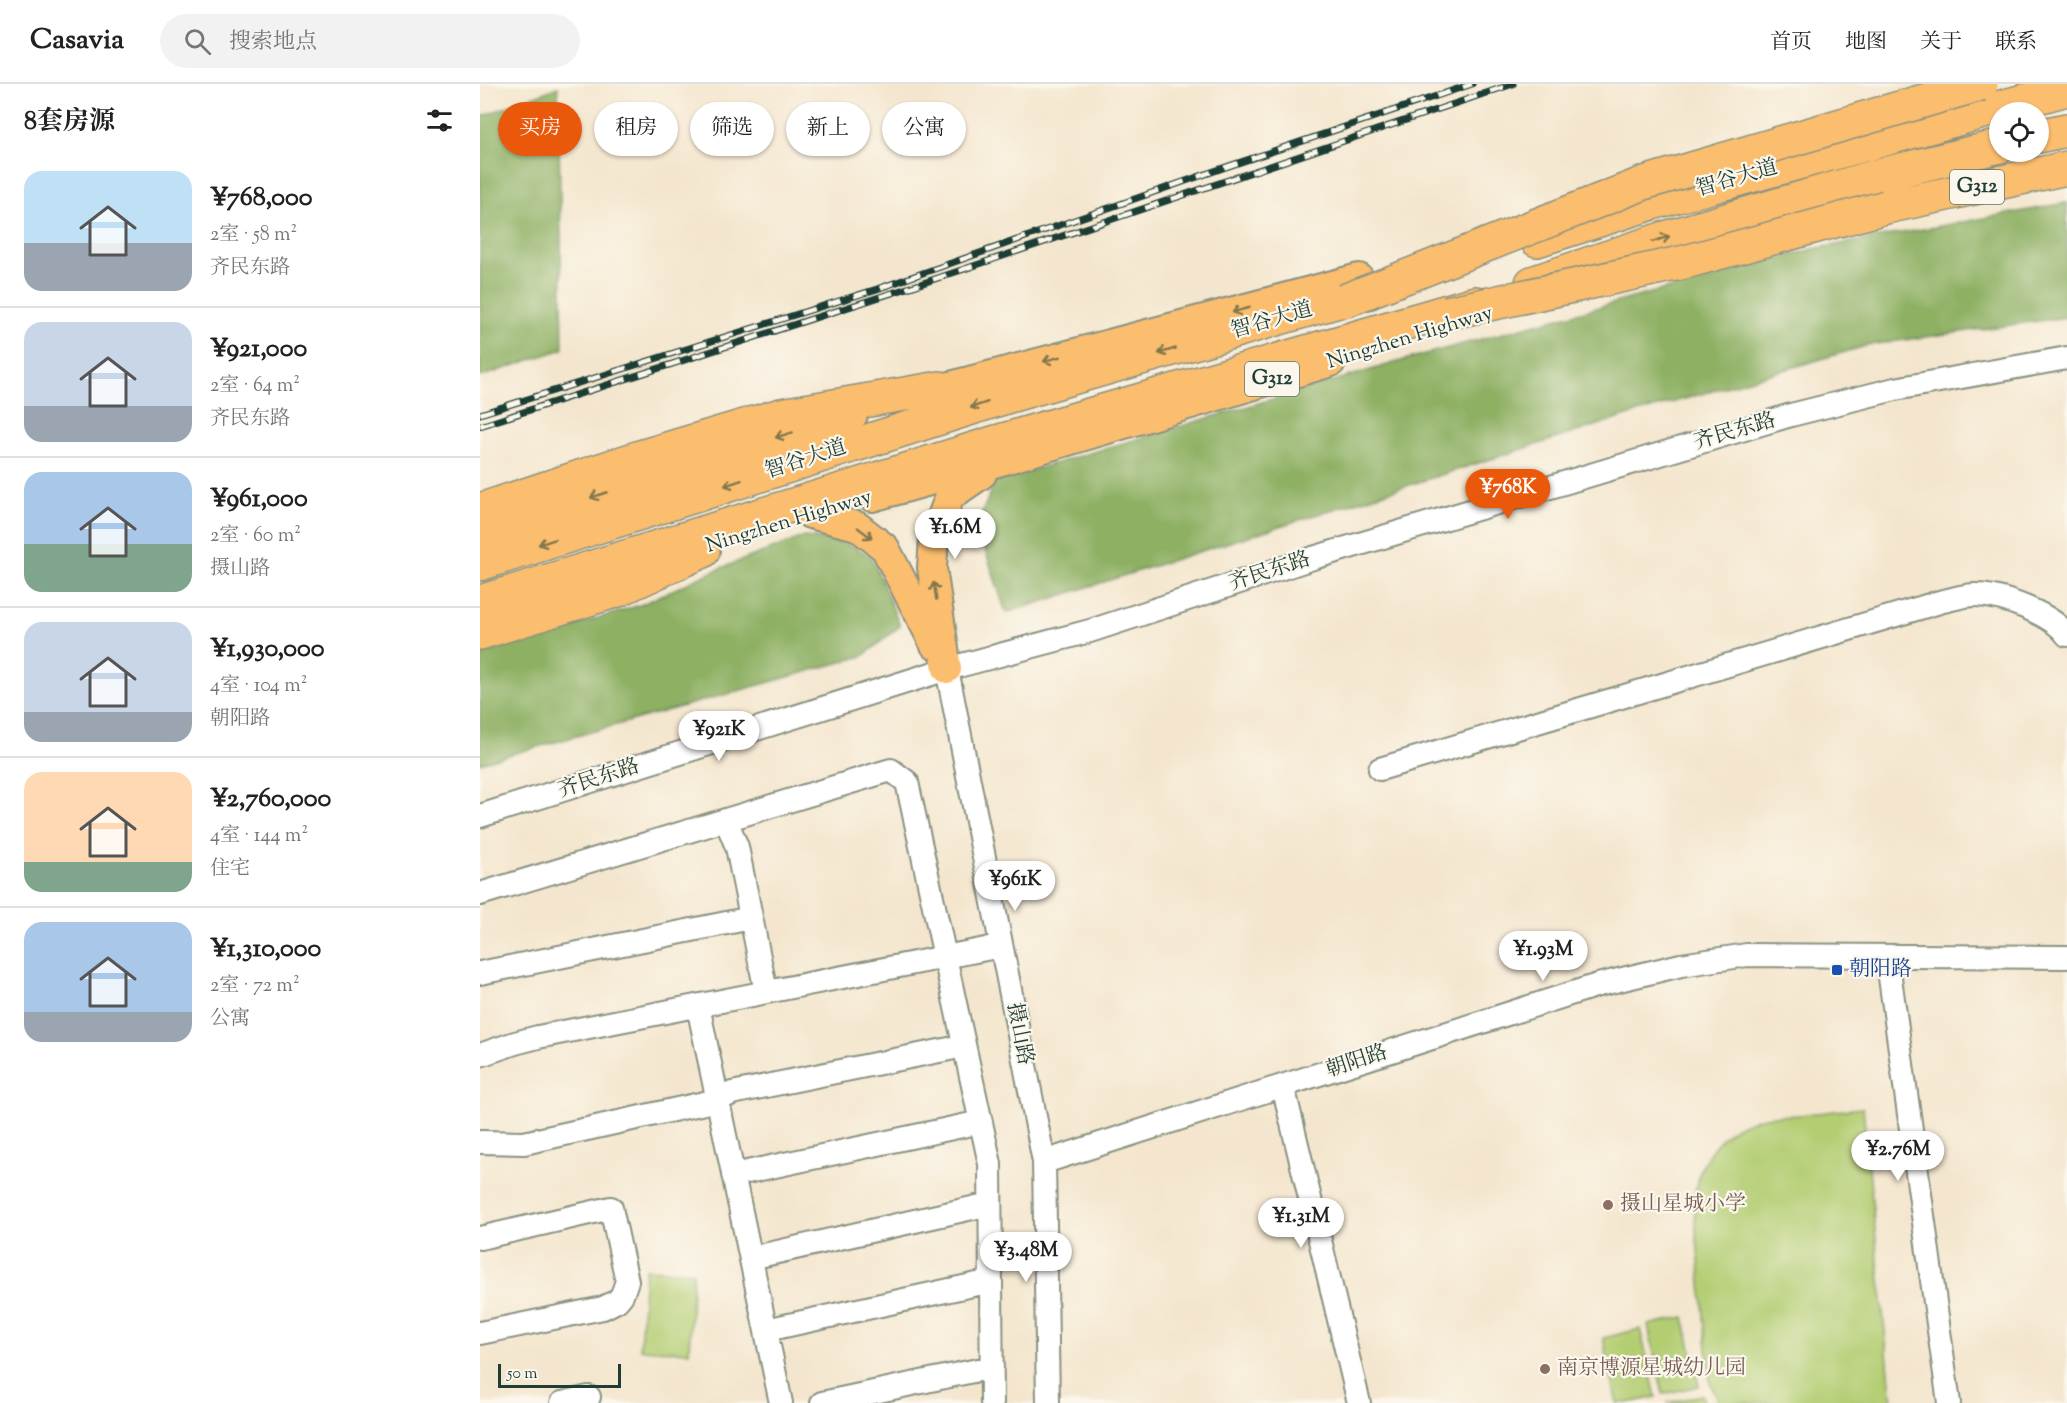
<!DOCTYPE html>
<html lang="zh">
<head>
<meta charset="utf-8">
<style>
  :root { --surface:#fff; --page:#f2f2f2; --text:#222; --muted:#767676; --line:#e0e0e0; --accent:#ea580c }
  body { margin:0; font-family:"Sorts Mill Goudy","Noto Serif SC",serif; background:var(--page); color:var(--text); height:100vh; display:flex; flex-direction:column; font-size:22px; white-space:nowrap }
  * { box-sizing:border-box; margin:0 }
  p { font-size:20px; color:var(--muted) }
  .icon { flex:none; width:33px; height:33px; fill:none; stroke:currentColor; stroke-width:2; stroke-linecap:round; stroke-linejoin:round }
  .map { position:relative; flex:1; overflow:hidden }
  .drawer { display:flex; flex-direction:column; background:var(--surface); width:480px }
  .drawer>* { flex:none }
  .guide { position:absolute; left:18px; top:18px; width:570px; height:54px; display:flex; gap:12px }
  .buttons { position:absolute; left:1509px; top:18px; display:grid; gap:12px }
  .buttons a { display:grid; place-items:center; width:60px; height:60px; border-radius:50%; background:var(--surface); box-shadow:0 2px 4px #0004; font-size:30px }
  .scale { position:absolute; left:18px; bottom:15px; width:123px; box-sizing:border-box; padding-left:6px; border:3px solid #1f3d34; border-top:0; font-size:16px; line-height:21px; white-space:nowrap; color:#1f3d34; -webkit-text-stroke:4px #fbf7ec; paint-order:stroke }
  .price { position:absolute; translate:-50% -51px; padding:0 14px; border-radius:21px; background:#fff; color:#222; font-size:20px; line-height:39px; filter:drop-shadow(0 2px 3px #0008) }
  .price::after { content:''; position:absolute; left:50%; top:36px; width:18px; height:14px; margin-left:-9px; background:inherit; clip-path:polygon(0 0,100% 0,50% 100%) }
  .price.active { background:var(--accent); color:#fff }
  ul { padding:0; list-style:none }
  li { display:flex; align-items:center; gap:18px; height:150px; padding:0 24px }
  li+li { border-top:2px solid var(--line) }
  li span { display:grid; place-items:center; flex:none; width:168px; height:120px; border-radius:18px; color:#555 }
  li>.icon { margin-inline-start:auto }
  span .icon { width:72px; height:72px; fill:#fffc; stroke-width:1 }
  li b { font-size:26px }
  h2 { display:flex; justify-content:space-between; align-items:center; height:72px; padding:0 24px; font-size:26px }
  .chip { padding:0 21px; border-radius:27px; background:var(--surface); box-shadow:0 2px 4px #0004; font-size:21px; line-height:54px }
  .chip.active { background:var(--accent); color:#fff }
  header { display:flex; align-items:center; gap:36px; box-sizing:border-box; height:84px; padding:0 30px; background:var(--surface); border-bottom:2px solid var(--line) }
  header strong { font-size:28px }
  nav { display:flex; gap:33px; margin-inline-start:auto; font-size:21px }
  .search { width:420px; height:54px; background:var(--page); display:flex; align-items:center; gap:15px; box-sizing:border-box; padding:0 21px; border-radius:33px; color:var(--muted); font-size:22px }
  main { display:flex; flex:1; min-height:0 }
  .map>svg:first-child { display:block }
</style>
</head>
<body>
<header>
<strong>Casavia</strong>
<div class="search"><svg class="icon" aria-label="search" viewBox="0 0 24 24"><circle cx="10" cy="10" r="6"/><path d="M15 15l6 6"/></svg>搜索地点</div>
<nav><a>首页</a><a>地图</a><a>关于</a><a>联系</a></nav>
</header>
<main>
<section class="drawer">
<h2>8套房源<svg class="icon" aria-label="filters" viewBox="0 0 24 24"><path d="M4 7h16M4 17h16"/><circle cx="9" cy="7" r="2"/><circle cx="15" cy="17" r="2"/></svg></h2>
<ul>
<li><span style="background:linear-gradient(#bfe0f5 60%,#9aa5b1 0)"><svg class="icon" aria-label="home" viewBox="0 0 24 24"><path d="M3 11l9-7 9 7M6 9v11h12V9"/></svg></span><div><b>¥768,000</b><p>2室 · 58 m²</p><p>齐民东路</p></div></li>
<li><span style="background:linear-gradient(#c9d6e8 70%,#9aa5b1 0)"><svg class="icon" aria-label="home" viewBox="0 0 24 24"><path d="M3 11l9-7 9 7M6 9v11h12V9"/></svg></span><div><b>¥921,000</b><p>2室 · 64 m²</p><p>齐民东路</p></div></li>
<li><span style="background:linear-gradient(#a9c7e8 60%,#7fa58c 0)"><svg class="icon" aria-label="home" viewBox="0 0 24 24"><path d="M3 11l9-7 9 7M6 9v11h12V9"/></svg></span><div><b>¥961,000</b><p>2室 · 60 m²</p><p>摄山路</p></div></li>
<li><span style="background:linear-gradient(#c9d6e8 75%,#9aa5b1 0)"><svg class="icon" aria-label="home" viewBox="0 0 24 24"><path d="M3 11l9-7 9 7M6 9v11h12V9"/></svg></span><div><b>¥1,930,000</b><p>4室 · 104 m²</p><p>朝阳路</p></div></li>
<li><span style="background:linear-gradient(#ffd9b3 75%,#7fa58c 0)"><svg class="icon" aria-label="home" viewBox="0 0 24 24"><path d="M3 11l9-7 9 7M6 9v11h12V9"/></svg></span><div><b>¥2,760,000</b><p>4室 · 144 m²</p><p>住宅</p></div></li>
<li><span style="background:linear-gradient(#a9c7e8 75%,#9aa5b1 0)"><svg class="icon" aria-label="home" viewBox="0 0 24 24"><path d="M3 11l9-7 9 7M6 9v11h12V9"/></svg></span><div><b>¥1,310,000</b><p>2室 · 72 m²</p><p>公寓</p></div></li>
</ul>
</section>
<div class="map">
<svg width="1587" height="1319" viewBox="0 0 1587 1319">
  <rect width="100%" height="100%" fill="#fbf7ec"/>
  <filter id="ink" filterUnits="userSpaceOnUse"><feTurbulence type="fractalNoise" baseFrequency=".0167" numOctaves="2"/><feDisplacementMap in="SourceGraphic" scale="12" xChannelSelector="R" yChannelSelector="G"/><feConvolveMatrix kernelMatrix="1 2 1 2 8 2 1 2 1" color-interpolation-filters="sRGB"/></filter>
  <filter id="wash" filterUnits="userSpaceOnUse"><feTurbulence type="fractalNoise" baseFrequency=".008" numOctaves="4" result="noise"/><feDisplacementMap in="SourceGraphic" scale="24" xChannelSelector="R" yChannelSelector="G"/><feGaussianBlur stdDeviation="1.35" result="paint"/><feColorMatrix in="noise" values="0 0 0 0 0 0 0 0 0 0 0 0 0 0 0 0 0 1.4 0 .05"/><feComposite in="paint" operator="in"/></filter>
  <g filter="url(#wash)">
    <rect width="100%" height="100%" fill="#f4e6ce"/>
    <path fill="#b3cd72" stroke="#698553" stroke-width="1.5" d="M1383 1024 1412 1319H1239L1230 1298 1214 1122C1215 1081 1238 1043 1281 1034 1293 1031 1306 1032 1318 1031 1340 1029 1361 1026 1383 1024Z
      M165 1185 213 1188 209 1268 160 1265Z
      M1204 1233 1219 1302 1183 1310 1168 1241Z
      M1160 1245 1176 1313 1148 1319H1137L1123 1254Z
      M1222 1311 1224 1319H1187Z"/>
    <path fill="#8eb064" stroke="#56764c" stroke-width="1.5" d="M78 3 83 265 0 293V33Z
      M1587 119V233L1389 261 1150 331 526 529 497 441 515 397 931 274 1333 165Z
      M323 453C341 454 377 459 390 473 396 479 415 530 420 542L383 572 0 679V571L160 521 236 486Z"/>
  </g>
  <g filter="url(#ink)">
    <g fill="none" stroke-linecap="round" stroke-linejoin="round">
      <g stroke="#8a9281" stroke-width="26">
        <path id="minor" d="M467 585 564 1078 568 1319
          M900 685 1463 517C1473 515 1485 511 1495 511 1521 511 1572 530 1587 551
          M0 732 467 585 610 547 833 474 1311 331 1415 305 1587 274
          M246 736 257 763 286 908
          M0 810 411 686 427 698 510 1080 512 1319
          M1407 872 1469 1319
          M0 889 271 834
          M218 922 301 1319
          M0 971 35 959 58 953 521 862
          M803 1002 879 1319
          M0 1058 44 1059 238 1016 252 1009 484 962
          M564 1078 1118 901 1201 881 1267 871 1587 873
          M253 1091 501 1038
          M0 1154 131 1124 147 1197 142 1211 137 1217 123 1224 0 1249
          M271 1174 510 1120
          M286 1246 511 1197
          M82 1319 109 1313
          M342 1319 512 1283"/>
      </g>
      <g stroke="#8a9281" stroke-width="32">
        <path id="major" d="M440 310 879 194
          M392 413 521 377 851 278
          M330 430 377 442 405 464 455 561
          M0 450 373 331
          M467 585 452 484 454 453 470 412 502 390"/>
      </g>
      <g stroke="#8a9281" stroke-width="36">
        <path id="highway" d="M1558 52 1587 46
          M1406 123 1587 84
          M1057 156 1172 119 1587 5
          M1052 199 1185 154 1396 92 1520 62
          M0 426 160 373 301 331 460 304
          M0 480 526 313 890 208
          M0 518 513 359 995 219
          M0 549 138 506 223 467"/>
      </g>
      <use href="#minor" stroke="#fff" stroke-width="22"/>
      <use href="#major" stroke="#fbbd6e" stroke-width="28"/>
      <use href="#highway" stroke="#fbbd6e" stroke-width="33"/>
      <g stroke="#1f3d34" stroke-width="7">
        <path id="rail" d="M0 330 397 205 743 84 992 0
          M0 342 443 199 1033 0"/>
      </g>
      <use href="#rail" stroke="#fbf7ec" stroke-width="4.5" stroke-dasharray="14" stroke-linecap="butt"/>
      <g stroke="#8a9281" stroke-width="36" stroke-linecap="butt">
        <path id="highway-bridge" d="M864 217 1164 99 1501 0
          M967 229 1205 178 1406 123"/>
      </g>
      <use href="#highway-bridge" stroke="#fbbd6e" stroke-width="33"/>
    </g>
    <defs><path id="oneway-shaft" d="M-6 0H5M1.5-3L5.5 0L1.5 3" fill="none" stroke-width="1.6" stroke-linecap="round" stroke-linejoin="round" transform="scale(1.5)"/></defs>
    <g stroke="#82774e">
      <use href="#oneway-shaft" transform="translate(1181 155) rotate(-18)"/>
      <use href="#oneway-shaft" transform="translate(761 226) rotate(165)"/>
      <use href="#oneway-shaft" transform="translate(687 267) rotate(164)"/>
      <use href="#oneway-shaft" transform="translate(572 275) rotate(165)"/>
      <use href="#oneway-shaft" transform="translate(499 321) rotate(162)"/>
      <use href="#oneway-shaft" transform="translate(304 351) rotate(163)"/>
      <use href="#oneway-shaft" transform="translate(253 399) rotate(162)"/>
      <use href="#oneway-shaft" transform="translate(119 411) rotate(162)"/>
      <use href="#oneway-shaft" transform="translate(385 449) rotate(37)"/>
      <use href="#oneway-shaft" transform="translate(67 458) rotate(162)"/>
      <use href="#oneway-shaft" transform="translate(455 507) rotate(-99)"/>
    </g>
  </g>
  <rect fill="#1a4fb4" stroke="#fbf7ec" stroke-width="2" x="1351" y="880" width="12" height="12" rx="3"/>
  <g fill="#8d6e63" stroke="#fbf7ec" stroke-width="2">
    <circle cx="1128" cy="1121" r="6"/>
    <circle cx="1065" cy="1285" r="6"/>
  </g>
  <g text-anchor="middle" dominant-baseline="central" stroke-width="4.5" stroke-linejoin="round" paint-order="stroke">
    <g fill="#fbf7ec" stroke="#61756b" stroke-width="1.5">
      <rect x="1470" y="86" width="54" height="34" rx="4.5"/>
      <rect x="765" y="278" width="54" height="34" rx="4.5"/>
    </g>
    <g font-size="20" font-weight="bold" fill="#1f3d34">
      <text x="1497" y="103">G312</text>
      <text x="792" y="295">G312</text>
    </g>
    <g font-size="21" fill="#1f3d34" stroke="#fbf7ec">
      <text transform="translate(1257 95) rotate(-16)">智谷大道</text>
      <text transform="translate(792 237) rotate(-16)">智谷大道</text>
      <text transform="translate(930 254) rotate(-17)">Ningzhen Highway</text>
      <text transform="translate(1255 348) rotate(-16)">齐民东路</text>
      <text transform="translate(326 376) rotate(-18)">智谷大道</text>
      <text transform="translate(309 438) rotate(-17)">Ningzhen Highway</text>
      <text transform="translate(790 488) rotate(-18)">齐民东路</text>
      <text transform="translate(119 695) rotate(-18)">齐民东路</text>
      <text transform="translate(539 950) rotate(79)">摄山路</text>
      <text transform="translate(877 978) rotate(-18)">朝阳路</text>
    </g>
    <g font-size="21" fill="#164399" stroke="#fbf7ec" text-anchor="start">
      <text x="1369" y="886">朝阳路</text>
    </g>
    <g font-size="21" fill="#785e54" stroke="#fbf7ec" text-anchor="start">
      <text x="1140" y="1121">摄山星城小学</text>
      <text x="1077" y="1285">南京博源星城幼儿园</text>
    </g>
  </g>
</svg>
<div class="buttons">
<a><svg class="icon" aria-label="locate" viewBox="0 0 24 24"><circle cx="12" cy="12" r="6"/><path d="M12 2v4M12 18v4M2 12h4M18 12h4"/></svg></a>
</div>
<div class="scale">50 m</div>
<b class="price active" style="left:1028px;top:436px">¥768K</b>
<b class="price" style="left:475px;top:476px">¥1.6M</b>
<b class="price" style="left:239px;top:678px">¥921K</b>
<b class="price" style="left:535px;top:828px">¥961K</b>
<b class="price" style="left:1063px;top:898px">¥1.93M</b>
<b class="price" style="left:1418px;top:1098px">¥2.76M</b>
<b class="price" style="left:821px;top:1165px">¥1.31M</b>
<b class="price" style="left:546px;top:1199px">¥3.48M</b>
<div class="guide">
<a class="chip active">买房</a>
<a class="chip">租房</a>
<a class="chip">筛选</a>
<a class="chip">新上</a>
<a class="chip">公寓</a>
</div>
</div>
</main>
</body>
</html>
